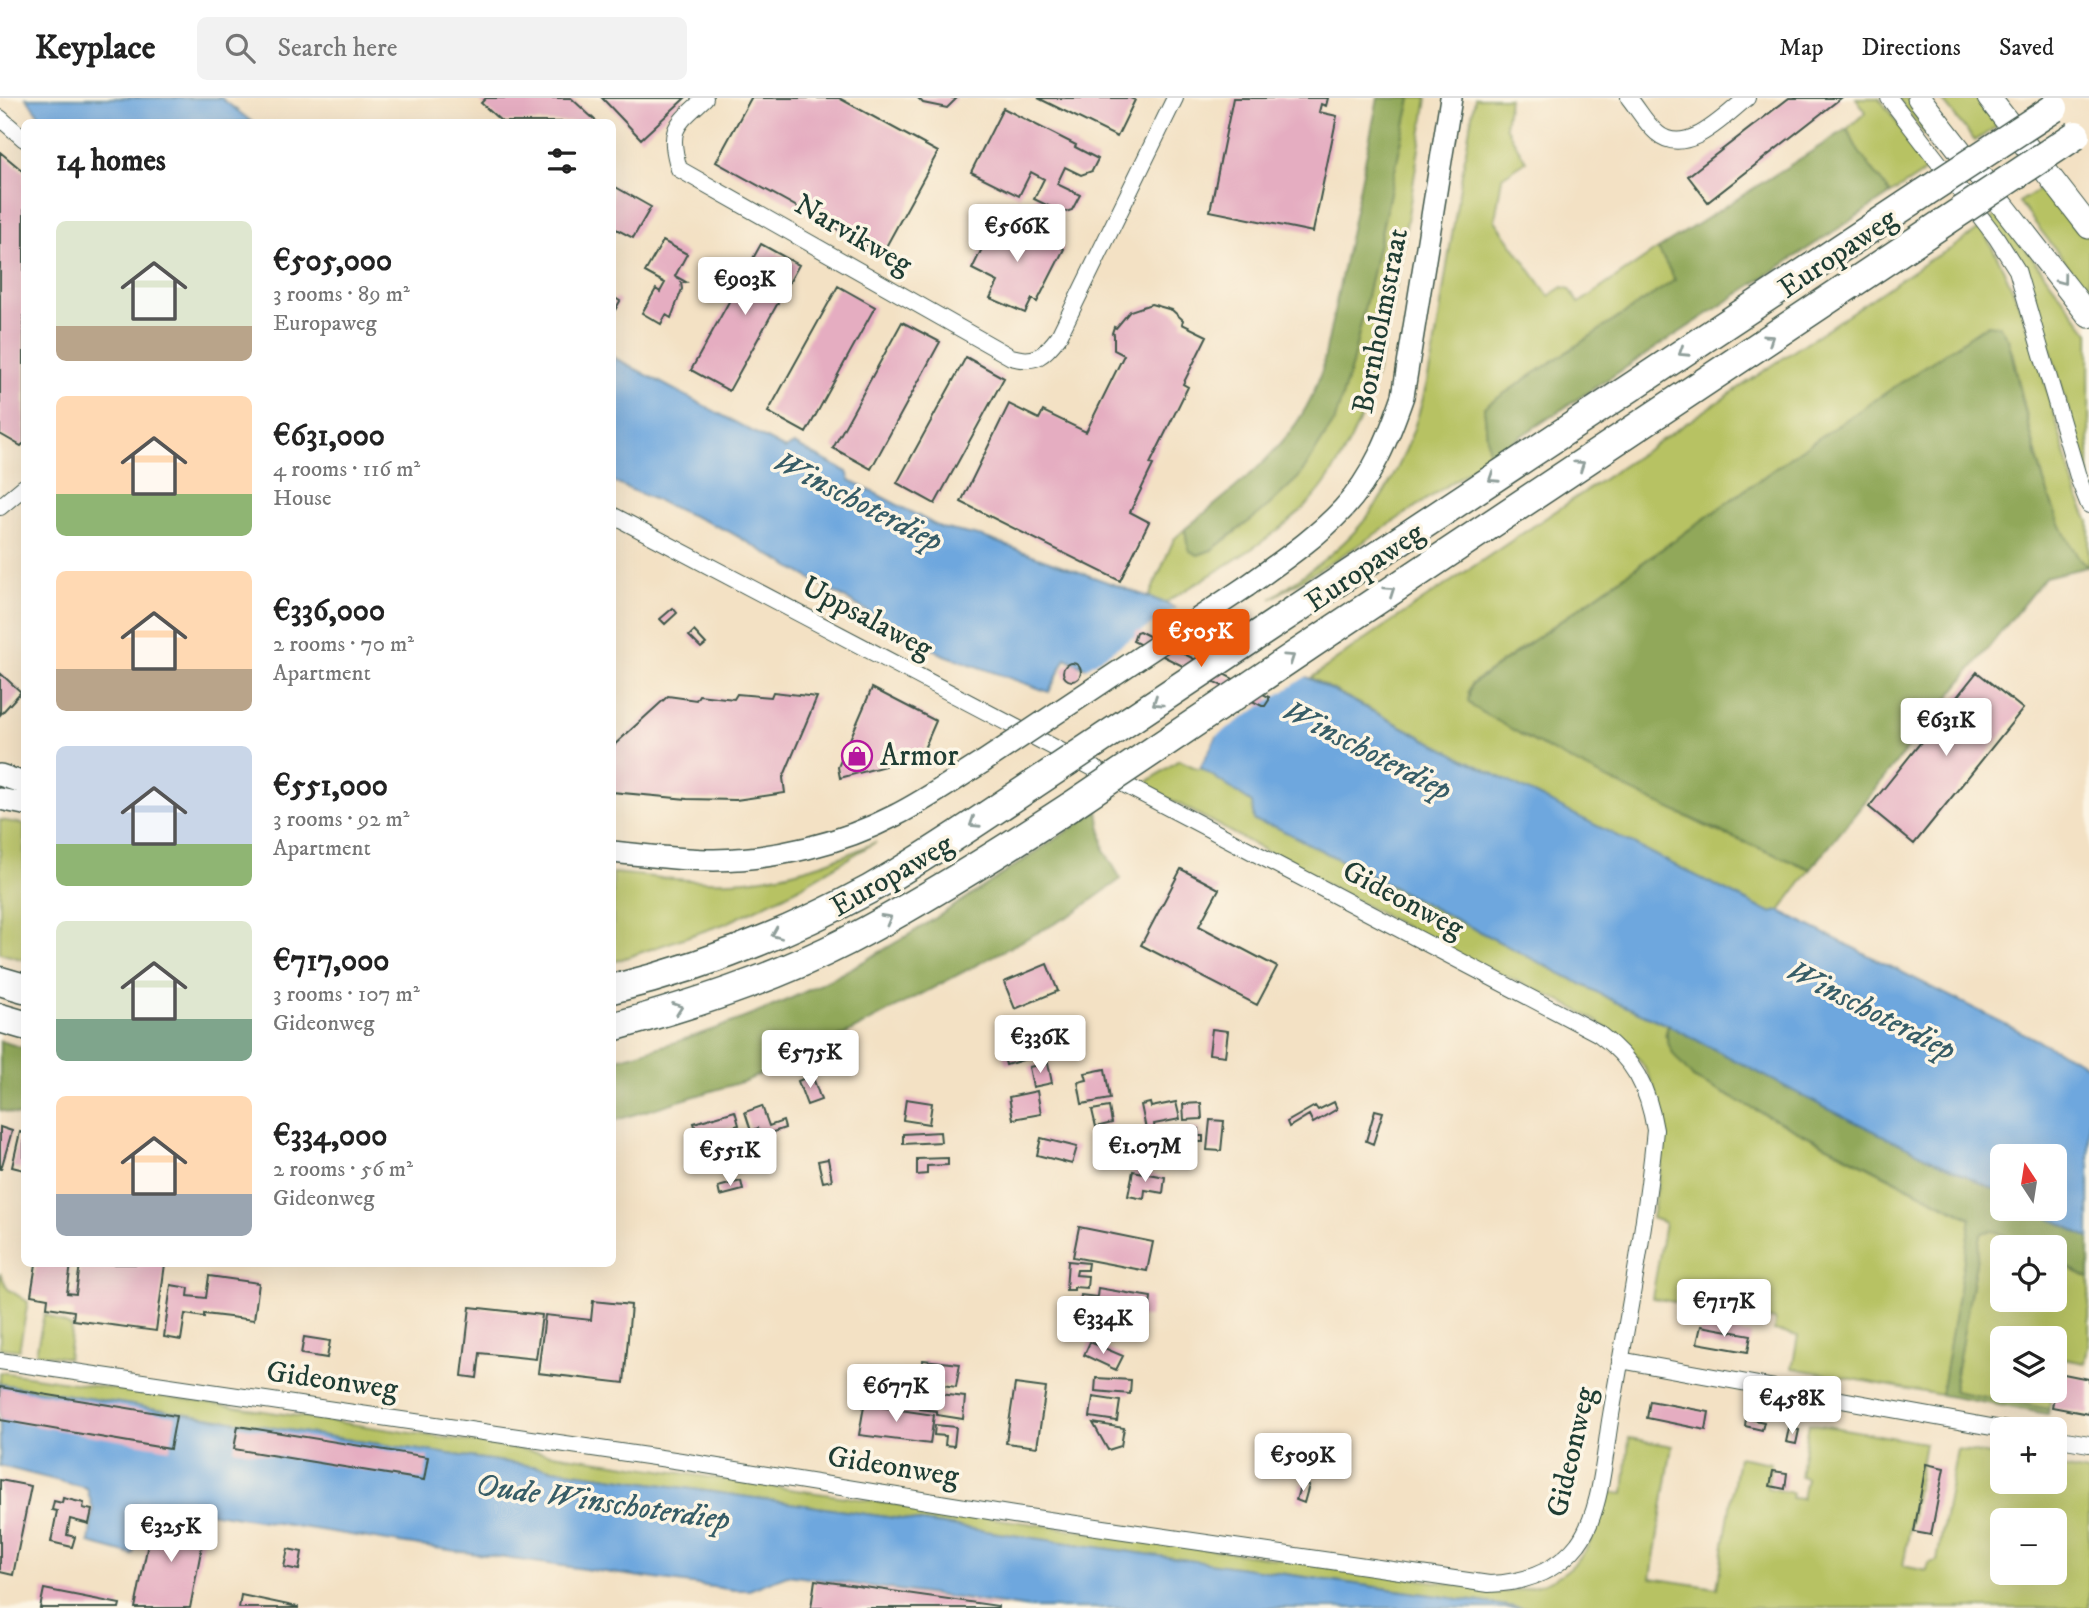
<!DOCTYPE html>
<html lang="en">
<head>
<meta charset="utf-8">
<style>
  :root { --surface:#fff; --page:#f2f2f2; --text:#222; --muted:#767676; --line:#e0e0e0; --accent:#ea580c }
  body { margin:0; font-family:"IM FELL DW Pica",serif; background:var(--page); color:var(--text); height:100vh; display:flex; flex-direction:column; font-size:26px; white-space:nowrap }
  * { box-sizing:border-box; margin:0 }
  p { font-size:23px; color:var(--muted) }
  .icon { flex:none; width:38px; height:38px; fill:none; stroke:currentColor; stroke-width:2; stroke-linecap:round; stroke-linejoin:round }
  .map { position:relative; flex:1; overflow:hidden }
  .sheet { position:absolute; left:21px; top:21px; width:595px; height:1148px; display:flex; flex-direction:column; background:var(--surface); border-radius:10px; box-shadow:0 7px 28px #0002 }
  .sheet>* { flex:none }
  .needle { width:46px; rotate:348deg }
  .fabs { position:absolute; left:1990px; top:1046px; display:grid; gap:14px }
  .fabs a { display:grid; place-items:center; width:77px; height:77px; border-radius:10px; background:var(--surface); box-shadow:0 7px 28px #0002; font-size:35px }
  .price { position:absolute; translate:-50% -60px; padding:0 16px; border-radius:7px; background:#fff; color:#222; font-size:23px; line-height:46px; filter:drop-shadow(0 2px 4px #0008) }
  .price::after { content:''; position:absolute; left:50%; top:42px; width:21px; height:16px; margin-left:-10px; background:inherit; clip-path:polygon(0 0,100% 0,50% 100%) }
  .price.active { background:var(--accent); color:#fff }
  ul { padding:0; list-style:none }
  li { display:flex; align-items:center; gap:21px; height:175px; padding:0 35px }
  li span { display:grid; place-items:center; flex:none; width:196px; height:140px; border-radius:10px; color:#555 }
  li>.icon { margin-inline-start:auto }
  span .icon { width:84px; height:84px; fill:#fffc; stroke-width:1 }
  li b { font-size:30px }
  h2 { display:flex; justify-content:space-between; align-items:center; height:84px; padding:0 35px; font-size:30px }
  header { display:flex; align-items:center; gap:42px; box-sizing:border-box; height:98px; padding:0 35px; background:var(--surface); border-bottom:2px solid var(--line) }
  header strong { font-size:33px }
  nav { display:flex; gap:38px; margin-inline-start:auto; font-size:24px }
  .search { width:490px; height:63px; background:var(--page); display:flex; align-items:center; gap:18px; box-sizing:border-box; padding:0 24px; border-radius:10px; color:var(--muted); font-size:26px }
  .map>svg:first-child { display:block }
</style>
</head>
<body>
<header>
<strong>Keyplace</strong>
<div class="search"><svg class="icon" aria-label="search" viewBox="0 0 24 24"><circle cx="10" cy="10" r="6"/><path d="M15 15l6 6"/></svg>Search here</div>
<nav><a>Map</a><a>Directions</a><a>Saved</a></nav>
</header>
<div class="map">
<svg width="2089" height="1510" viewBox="0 0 2089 1510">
  <rect width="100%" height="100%" fill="#fcf5e5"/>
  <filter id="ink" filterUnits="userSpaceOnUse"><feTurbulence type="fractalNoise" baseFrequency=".0143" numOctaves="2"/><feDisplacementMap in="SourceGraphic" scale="14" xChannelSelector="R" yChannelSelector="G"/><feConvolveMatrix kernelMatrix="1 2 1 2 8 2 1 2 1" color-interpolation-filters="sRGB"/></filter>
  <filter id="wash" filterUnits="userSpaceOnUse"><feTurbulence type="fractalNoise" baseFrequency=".00686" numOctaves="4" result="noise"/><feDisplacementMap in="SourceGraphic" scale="28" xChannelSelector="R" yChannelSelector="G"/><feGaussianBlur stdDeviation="1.57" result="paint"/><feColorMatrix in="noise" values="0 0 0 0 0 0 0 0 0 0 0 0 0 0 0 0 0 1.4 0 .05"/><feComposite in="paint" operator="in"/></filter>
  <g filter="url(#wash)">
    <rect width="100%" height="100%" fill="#f3e1c4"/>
    <path fill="#b7c264" stroke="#6b804c" stroke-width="2" fill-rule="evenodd" d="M1411 0H1427C1419 53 1410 105 1401 158 1387 238 1372 321 1323 388 1290 434 1213 474 1165 505L1149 499 1174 441 1185 431 1187 445 1198 457 1212 452 1264 412 1300 378 1335 322 1352 266Z
      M1475 0H1509L1505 28 1526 63 1502 79 1495 122 1549 198 1563 189 1570 191 1579 205 1658 151 1675 182 1484 309 1489 359 1362 445 1271 501C1300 479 1333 458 1358 430 1422 358 1433 260 1447 168 1456 112 1465 56 1475 0Z
      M1856 0H1879L1931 70 1891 96 1859 54 1847 31 1866 14Z
      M1897 0H1907L1950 57 1943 61Z
      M1940 0H1980L2000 26 1975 43Z
      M2048 86 2089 139V195L2019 104Z
      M1999 115 2089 235V382L2032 189 2012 151 1990 122Z
      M1981 130C2031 211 2050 306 2077 397L2089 424V469C2051 440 2031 332 2019 285 2016 272 2014 255 2008 243 2005 237 1994 231 1988 226L1804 350 1471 586 1468 594 1522 638 1713 732 1811 771 1780 813 1770 815 1460 659 1311 580 1370 538 1929 162 1949 152Z
      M1179 662 1198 671 1200 669 1253 706 1254 723 1276 729 1618 905 1668 927 1665 937 1693 980 1971 1121 1941 1297 1792 1270 1798 1238 1774 1233 1775 1222 1652 1200 1665 1125 1652 1120C1661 1065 1675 1017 1642 966 1607 912 1513 885 1457 856 1351 802 1248 742 1143 687Z
      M0 722 24 726V862L0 855Z
      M876 744 795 792 727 825 613 864V775C650 778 694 785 731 783 782 781 831 765 876 744Z
      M1986 1132 1995 1133 2029 1150H2002V1202H2054L2055 1163 2089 1180V1243L2085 1265 2059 1260 2055 1281 2054 1241H2002V1293H2052L2049 1311 1953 1293 1981 1136Z
      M0 1175 8 1191 28 1204 19 1252 0 1250Z
      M44 1216 72 1229 68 1260 36 1255Z
      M0 1274 775 1389 1507 1494C1573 1485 1592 1456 1607 1394L1624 1396 1629 1340 1672 1348 1651 1480 1717 1490 1738 1359 1771 1365 1767 1390 1793 1395 1792 1400 1802 1401 1806 1380 1800 1378 1809 1325 1925 1345 1903 1468 1927 1473 1928 1465 1937 1463 1957 1351 2002 1359V1384H2054L2055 1369 2089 1375V1510H1522L351 1342 0 1286ZM2002 1423H2054V1475H2002Z"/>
    <path fill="#91a85a" stroke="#587247" stroke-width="2" d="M1378 0H1411L1352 266 1335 322 1300 378 1264 412 1211 452 1198 457 1190 453 1187 445 1185 431C1229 395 1285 354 1310 302 1315 293 1318 282 1322 272Z
      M1847 31 1859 54 1891 96 1489 359 1484 309 1675 182 1658 151Z
      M1988 226 1999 228 2008 241C2024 303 2044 424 2087 469L2045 479 1811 771C1695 725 1580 672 1473 609L1468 603 1471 587 1804 350Z
      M1098 713 1104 752 1121 781 1071 817 846 936 748 982 613 1023V962C690 942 766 915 837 878 927 830 1012 769 1098 713Z
      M1668 927 1820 1007 2002 1095V1111H2033L2089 1140V1180L2055 1163 2054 1150C2046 1150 2035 1151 2027 1149 2012 1144 1996 1126 1981 1136L1953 1293 2049 1311 2048 1316 1941 1297 1971 1120 1693 980C1680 964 1662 949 1668 927Z
      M0 943 24 950V1019L0 1012Z"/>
    <path fill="#6ea7de" stroke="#467289" stroke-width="2" d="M26 0H221L252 24H45Z
      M613 259 785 351 794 346 847 374 850 382 941 430 983 439 1165 505 1460 659 1770 815 1780 813 2089 968V1140L2033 1111H2054V1059H2002V1095L1820 1007 1668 927 1618 905 1276 729 1254 723 1252 705 1200 669 1217 637 1215 635 1066 560 1049 594 942 556 728 433 613 384Z
      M0 1286 351 1342 1522 1510H1031L787 1477 749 1492H734L406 1446 165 1407C144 1417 138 1434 133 1457L89 1445 93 1411 87 1390 0 1368Z"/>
    <path fill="#f3e1c4" d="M1180 508 1310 576 1216 638 1198 672 1197 668 1213 637 1083 572Z"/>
    <g id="blocks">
      <path fill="#e5adc1" d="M486 0H571L597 24H502L481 5Z
        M602 0H685L641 41Z
        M751 0H839L938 54 882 156 716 64Z
        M918 0H957L947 10 923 5Z
        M1038 0H1130L1135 2 1117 39Z
        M1233 0H1328L1326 8 1321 6 1319 14 1337 18 1313 134 1210 113Z
        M1789 0H1841L1708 104 1688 78Z
        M1003 10 1076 47 1075 49 1098 61 1092 73 1081 77 1065 69 1057 86 1080 97 1072 112 1063 115 1034 101 1044 81 1031 74 1019 98 971 74Z
        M0 54 24 74V345L21 348 0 336Z
        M612 87 651 109 633 140 612 129Z
        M998 118 1064 151 1037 204 1032 201 1025 215 990 200 998 184 972 171Z
        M663 143 687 156 675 178 686 184 681 185 682 191 671 220 666 217 661 226 642 215 656 191 660 194 665 185 645 174Z
        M761 146 799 167 729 293 691 272Z
        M838 188 875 209 806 335 768 314Z
        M615 200 620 203 615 212 612 211Z
        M1151 206 1172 212 1183 222 1182 226 1207 238 1183 286 1188 289 1150 366 1153 367 1130 414 1149 424 1120 483 961 404 1009 306 1039 321 1043 313 1086 334 1124 257 1114 252V236L1112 235 1114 229 1116 230 1130 213Z
        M902 224 940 244 871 371 833 350Z
        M966 259 1004 280 935 406 897 385Z
        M673 510 677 515 665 526 660 521Z
        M694 533 706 546 701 550 689 538Z
        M1139 533 1269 599V602L1265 608H1262L1133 543 1136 534Z
        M1063 574a9 9 0 1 1 18 0a9 9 0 1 1-18 0Z
        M1977 574 2023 611 1914 746 1869 709Z
        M0 575 21 594 0 617Z
        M872 590 936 623 920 660 892 653 885 668 840 680 838 669Z
        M773 594 817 599 783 680 785 695 736 702 687 701 612 694V649L668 598 696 602 699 597 734 601 737 596 771 599Z
        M1181 771 1219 791 1199 828 1277 869 1257 907 1141 847Z
        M1047 866 1058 893 1015 911 1004 884Z
        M1212 931 1228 933 1225 958 1209 956Z
        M1029 944 1033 959 1006 967 1002 952Z
        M1048 965 1052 985 1033 989 1029 969Z
        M1105 971 1110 1001 1082 1006 1078 984 1087 982 1085 975Z
        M812 977 821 1002 807 1007 798 983Z
        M1037 993 1041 1016 1013 1021 1009 999Z
        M906 1001 932 1005 929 1026 903 1022Z
        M1176 1004 1180 1021 1154 1026 1155 1034 1147 1036 1141 1007 1150 1005 1151 1009Z
        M1334 1004 1337 1011 1313 1025 1309 1017 1289 1029 1287 1024 1315 1008 1318 1012Z
        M1201 1005 1202 1021 1184 1022 1183 1006Z
        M762 1008 769 1028 783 1023 785 1030 761 1038 758 1030 751 1033 745 1014Z
        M1109 1009 1112 1025 1096 1029 1092 1012Z
        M1375 1012 1383 1014 1373 1046 1366 1043Z
        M735 1013 739 1027 698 1039 694 1025Z
        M1210 1022 1224 1023 1221 1053 1207 1052Z
        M0 1029 12 1033 1 1071H0Z
        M1183 1030 1199 1031 1198 1038H1203V1044L1169 1043V1037L1183 1038Z
        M20 1034 24 1035V1072L12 1069Z
        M940 1034 941 1044 903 1046V1036Z
        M1041 1040 1077 1049 1072 1066 1037 1057Z
        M948 1060V1067L927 1068V1076L917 1077V1061Z
        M828 1061 832 1082 823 1084 818 1063Z
        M1133 1073 1165 1079 1163 1095 1145 1092 1144 1101 1128 1098Z
        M741 1083 743 1092 720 1098 718 1089Z
        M1079 1129 1153 1144 1147 1173 1073 1159Z
        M1068 1163 1088 1165 1087 1172H1077L1076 1177 1088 1178 1087 1190 1074 1189V1192H1066Z
        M36 1166H71L67 1195 76 1196 80 1166H165L156 1233 73 1222 74 1213 47 1209 48 1200 31 1197Z
        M209 1178 259 1185 254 1222 204 1216V1219L185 1216 181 1242 164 1239 171 1187 189 1190 188 1198 206 1200Z
        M1098 1190 1151 1199 1149 1219 1096 1215V1213L1079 1210 1081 1197 1097 1199Z
        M593 1203 631 1207 624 1285 538 1275 545 1217 591 1222Z
        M470 1209 542 1217 536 1261 480 1255 477 1280 462 1278Z
        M1701 1228 1751 1237 1748 1254 1697 1245Z
        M304 1239 330 1243 327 1260 301 1256Z
        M1090 1244 1123 1258 1116 1272 1084 1257Z
        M923 1262 960 1266 956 1289 920 1284Z
        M2059 1275 2089 1281V1316L2052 1309Z
        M1096 1280 1131 1282 1130 1296 1095 1293Z
        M1015 1286 1046 1290 1037 1349 1006 1345Z
        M0 1289 176 1318 170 1351 0 1322Z
        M922 1294 965 1299 963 1321 937 1317V1313L920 1311Z
        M1093 1299 1120 1303 1117 1323 1090 1319Z
        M865 1302 881 1305 880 1309 934 1317 930 1346 859 1337Z
        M1650 1303 1709 1314 1706 1332 1647 1320Z
        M1746 1320 1764 1324 1762 1332 1745 1328Z
        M1093 1325 1124 1330 1121 1348 1108 1352Z
        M935 1327 956 1329 954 1348 945 1347 946 1338 934 1337Z
        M238 1328 428 1359 424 1382 234 1351Z
        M1789 1330 1799 1332 1796 1346 1786 1344Z
        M1926 1366 1944 1370 1931 1437 1914 1434Z
        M1773 1373 1787 1375 1785 1391 1770 1388Z
        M0 1382 31 1388 13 1477 0 1474Z
        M1301 1385 1309 1387 1304 1405 1296 1402Z
        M63 1400 84 1405 83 1410 92 1412 89 1426 70 1421 67 1437 75 1439 72 1449 51 1444 57 1413 52 1412 54 1403 62 1405Z
        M154 1416 206 1427 190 1510H135Z
        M288 1451 302 1454 299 1472 284 1469Z
        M815 1482 998 1508V1510H811Z
        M44 1491 120 1506 119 1510H40Z
        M241 1497 298 1509V1510H239Z"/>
    </g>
  </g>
  <g filter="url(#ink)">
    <use href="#blocks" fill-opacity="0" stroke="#3f564a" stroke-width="2"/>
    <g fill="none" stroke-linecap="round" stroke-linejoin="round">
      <g stroke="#3f564a" stroke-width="18">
        <path id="minor" d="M705 0C676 27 667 30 679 71L1011 259C1036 266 1044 258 1059 238L1175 0
          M1629 0C1638 11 1646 26 1657 35 1686 60 1724 18 1747 0
          M1889 0 1996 139 2017 172 2079 382 2089 407
          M0 20 24 41
          M0 409 24 389
          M1620 1262 2008 1332
          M0 1263 681 1363 1014 1417 1489 1486C1523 1485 1556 1474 1578 1446 1602 1414 1604 1356 1611 1317 1627 1223 1646 1127 1655 1032 1648 989 1634 962 1599 936L612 417
          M2054 1340 2089 1346"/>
      </g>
      <g stroke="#3f564a" stroke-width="24">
        <path id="tertiary" d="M1247 488C1280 464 1315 441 1343 411 1373 379 1389 338 1403 298L1451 0
          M0 677 24 685
          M0 701 24 706
          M612 754C646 757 681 762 714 762 776 761 840 746 896 717 926 702 954 682 983 664"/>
      </g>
      <g stroke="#3f564a" stroke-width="25">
        <path id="secondary" d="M1919 0 2089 218
          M1989 0 2089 129"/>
      </g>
      <g stroke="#3f564a" stroke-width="31">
        <path id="trunk" d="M1295 512 1924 95
          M1334 531 1946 123
          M0 883 24 890
          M612 891C702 869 789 835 870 791 925 760 978 723 1031 688
          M0 920 24 927
          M612 929C692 907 773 881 847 843 924 803 998 756 1071 708"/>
      </g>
      <use href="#minor" stroke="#fff" stroke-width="16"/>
      <use href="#tertiary" stroke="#fff" stroke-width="21"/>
      <use href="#secondary" stroke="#fff" stroke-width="23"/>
      <use href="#trunk" stroke="#fff" stroke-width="28"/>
      <g stroke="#3f564a" stroke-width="24" stroke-linecap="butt">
        <path id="tertiary-bridge" d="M983 664 1247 488"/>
      </g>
      <g stroke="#3f564a" stroke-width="31" stroke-linecap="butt">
        <path id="trunk-bridge" d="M1924 95 2054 10
          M1946 123 2076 37
          M1031 688 1295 512
          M1071 708 1334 531"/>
      </g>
      <use href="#tertiary-bridge" stroke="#fff" stroke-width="21"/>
      <use href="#trunk-bridge" stroke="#fff" stroke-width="28"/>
    </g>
    <defs><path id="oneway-chevron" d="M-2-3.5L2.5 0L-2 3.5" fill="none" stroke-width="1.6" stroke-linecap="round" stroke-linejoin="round" transform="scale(1.75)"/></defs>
    <g stroke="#8f9e9a">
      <use href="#oneway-chevron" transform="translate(2062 182) rotate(53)"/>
      <use href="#oneway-chevron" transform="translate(1769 241) rotate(-34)"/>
      <use href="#oneway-chevron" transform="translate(1683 254) rotate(147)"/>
      <use href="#oneway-chevron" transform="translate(1580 367) rotate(-34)"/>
      <use href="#oneway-chevron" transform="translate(1493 380) rotate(147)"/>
      <use href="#oneway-chevron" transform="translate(1390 493) rotate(-34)"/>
      <use href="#oneway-chevron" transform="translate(1290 560) rotate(-34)"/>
      <use href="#oneway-chevron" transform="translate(1157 604) rotate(146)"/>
      <use href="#oneway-chevron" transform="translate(974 725) rotate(147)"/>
      <use href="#oneway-chevron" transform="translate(887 821) rotate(-29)"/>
      <use href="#oneway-chevron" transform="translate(776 836) rotate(157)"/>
      <use href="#oneway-chevron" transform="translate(678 910) rotate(-19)"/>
    </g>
  </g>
  <defs>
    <g id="shop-ring" transform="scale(1.575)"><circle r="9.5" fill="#fcf5e5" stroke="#b5179e" stroke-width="1.5"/><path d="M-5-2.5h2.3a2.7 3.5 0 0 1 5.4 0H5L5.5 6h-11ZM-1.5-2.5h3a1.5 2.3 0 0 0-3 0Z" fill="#b5179e"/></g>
  </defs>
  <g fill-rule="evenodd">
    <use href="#shop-ring" x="857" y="658"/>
  </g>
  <g text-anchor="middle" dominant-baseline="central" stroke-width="7" stroke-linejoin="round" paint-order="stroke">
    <g font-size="30" fill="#1f3d34" stroke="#fcf5e5">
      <text transform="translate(853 137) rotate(30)">Narvikweg</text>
      <text transform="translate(1838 156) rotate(-34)">Europaweg</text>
      <text transform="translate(1381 223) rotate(-79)">Bornholmstraat</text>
      <text transform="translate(1365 470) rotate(-34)">Europaweg</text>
      <text transform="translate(867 520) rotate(28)">Uppsalaweg</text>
      <text transform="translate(892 778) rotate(-30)">Europaweg</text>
      <text transform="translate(1403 802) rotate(28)">Gideonweg</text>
      <text transform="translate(332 1283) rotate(8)">Gideonweg</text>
      <text transform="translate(1572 1354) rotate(-77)">Gideonweg</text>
      <text transform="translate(893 1369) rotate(9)">Gideonweg</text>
    </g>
    <g font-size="30" fill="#1f3d34" stroke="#fcf5e5" text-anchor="start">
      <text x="880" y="658">Armor</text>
    </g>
    <g font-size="32" font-style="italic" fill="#375d67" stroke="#fcf5e5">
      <text transform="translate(858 404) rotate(27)">Winschoterdiep</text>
      <text transform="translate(1367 653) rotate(27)">Winschoterdiep</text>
      <text transform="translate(1871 913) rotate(27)">Winschoterdiep</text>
      <text transform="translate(603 1405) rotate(8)">Oude Winschoterdiep</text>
    </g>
  </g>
</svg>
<div class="fabs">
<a><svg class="needle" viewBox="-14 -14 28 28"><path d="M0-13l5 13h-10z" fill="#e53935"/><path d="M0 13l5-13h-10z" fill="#767676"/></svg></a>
<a><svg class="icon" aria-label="locate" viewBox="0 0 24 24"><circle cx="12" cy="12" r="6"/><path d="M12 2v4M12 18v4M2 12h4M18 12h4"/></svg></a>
<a><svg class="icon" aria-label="layers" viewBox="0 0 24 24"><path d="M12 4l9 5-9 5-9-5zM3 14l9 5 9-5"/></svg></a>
<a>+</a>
<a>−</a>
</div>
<b class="price" style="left:1017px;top:166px">€566K</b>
<b class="price" style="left:745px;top:219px">€903K</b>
<b class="price active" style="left:1201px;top:571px">€505K</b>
<b class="price" style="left:1946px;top:660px">€631K</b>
<b class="price" style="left:1040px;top:977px">€336K</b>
<b class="price" style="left:810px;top:992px">€575K</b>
<b class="price" style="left:1145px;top:1086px">€1.07M</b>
<b class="price" style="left:730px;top:1090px">€551K</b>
<b class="price" style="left:1724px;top:1241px">€717K</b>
<b class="price" style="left:1103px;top:1258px">€334K</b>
<b class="price" style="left:896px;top:1326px">€677K</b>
<b class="price" style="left:1792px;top:1338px">€458K</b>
<b class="price" style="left:1303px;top:1395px">€509K</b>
<b class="price" style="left:171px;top:1466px">€325K</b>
<section class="sheet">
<h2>14 homes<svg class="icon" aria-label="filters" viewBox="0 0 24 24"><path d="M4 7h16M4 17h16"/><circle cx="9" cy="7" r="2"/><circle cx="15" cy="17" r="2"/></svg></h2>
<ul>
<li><span style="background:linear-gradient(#dfe7d0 75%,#b9a48a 0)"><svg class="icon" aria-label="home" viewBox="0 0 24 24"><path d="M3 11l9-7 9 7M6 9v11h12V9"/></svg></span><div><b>€505,000</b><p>3 rooms · 89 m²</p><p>Europaweg</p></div></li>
<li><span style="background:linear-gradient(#ffd9b3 70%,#8fb573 0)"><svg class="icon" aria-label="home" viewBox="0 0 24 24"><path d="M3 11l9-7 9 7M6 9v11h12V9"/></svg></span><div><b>€631,000</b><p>4 rooms · 116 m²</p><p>House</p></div></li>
<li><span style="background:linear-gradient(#ffd9b3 70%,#b9a48a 0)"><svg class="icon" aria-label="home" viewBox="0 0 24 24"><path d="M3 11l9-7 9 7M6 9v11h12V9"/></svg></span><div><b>€336,000</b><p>2 rooms · 70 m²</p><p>Apartment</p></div></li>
<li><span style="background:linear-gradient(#c9d6e8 70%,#8fb573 0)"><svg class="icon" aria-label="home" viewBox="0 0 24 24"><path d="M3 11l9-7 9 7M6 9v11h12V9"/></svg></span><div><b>€551,000</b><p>3 rooms · 92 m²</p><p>Apartment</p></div></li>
<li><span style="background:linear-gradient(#dfe7d0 70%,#7fa58c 0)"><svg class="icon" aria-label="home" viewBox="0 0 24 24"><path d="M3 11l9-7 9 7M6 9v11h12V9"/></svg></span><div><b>€717,000</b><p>3 rooms · 107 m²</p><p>Gideonweg</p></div></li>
<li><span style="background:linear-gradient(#ffd9b3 70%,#9aa5b1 0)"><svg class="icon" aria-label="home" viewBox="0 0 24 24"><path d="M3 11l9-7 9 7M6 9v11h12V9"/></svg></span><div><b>€334,000</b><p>2 rooms · 56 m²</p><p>Gideonweg</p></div></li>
</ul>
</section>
</div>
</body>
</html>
